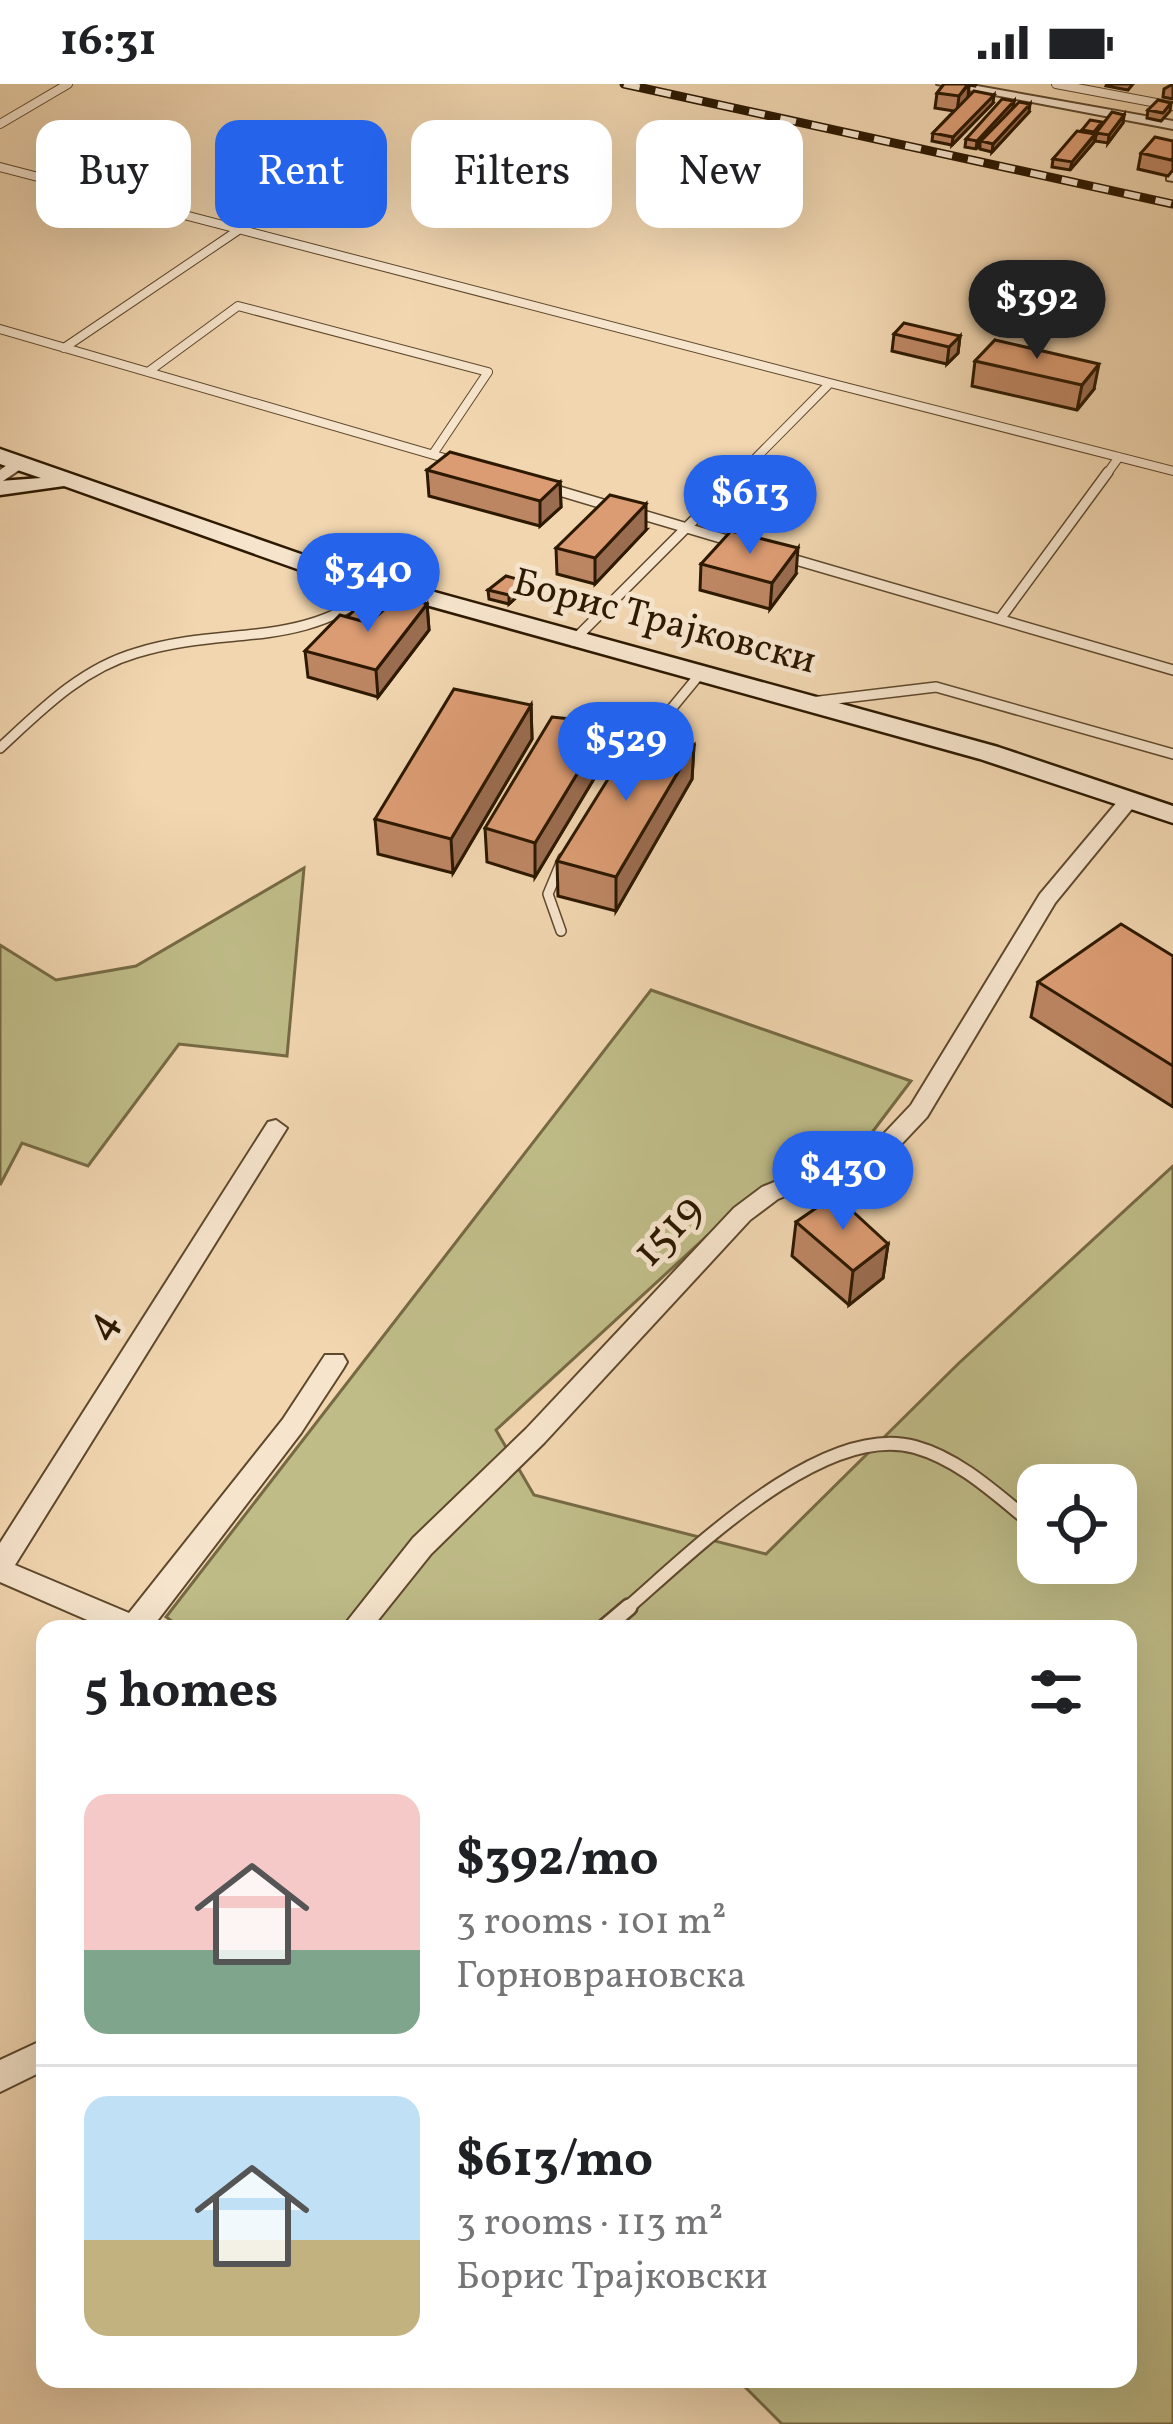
<!DOCTYPE html>
<html lang="en">
<head>
<meta charset="utf-8">
<style>
  :root { --surface:#fff; --page:#f6f6f6; --text:#202124; --muted:#757577; --line:#e0e0e0; --accent:#2563eb }
  body { margin:0; font-family:Vollkorn,serif; background:var(--page); color:var(--text); height:100vh; display:flex; flex-direction:column; font-size:45px; white-space:nowrap }
  * { box-sizing:border-box; margin:0 }
  p { font-size:39px; color:var(--muted) }
  .icon { flex:none; width:66px; height:66px; fill:none; stroke:currentColor; stroke-width:2; stroke-linecap:round; stroke-linejoin:round }
  .map { position:relative; flex:1; overflow:hidden }
  .side { position:absolute; left:36px; top:1536px; width:1101px; height:768px; display:flex; flex-direction:column; background:var(--surface); border-radius:24px; box-shadow:0 12px 48px #0002 }
  .side>* { flex:none }
  .hud { position:absolute; left:36px; top:36px; width:1101px; height:108px; display:flex; gap:24px }
  .tools { position:absolute; left:1017px; top:1380px; display:grid; gap:24px }
  .tools a { display:grid; place-items:center; width:120px; height:120px; border-radius:24px; background:var(--surface); box-shadow:0 12px 48px #0002; font-size:60px }
  .price { position:absolute; translate:-50% -102px; padding:0 27px; border-radius:42px; background:var(--accent); color:#fff; font-size:39px; line-height:78px; filter:drop-shadow(0 3px 6px #0008) }
  .price::after { content:''; position:absolute; left:50%; top:72px; width:36px; height:27px; margin-left:-18px; background:inherit; clip-path:polygon(0 0,100% 0,50% 100%) }
  .price.on { background:#222; color:#fff }
  ul { padding:0; list-style:none }
  li { display:flex; align-items:center; gap:36px; height:300px; padding:0 48px }
  li+li { border-top:3px solid var(--line) }
  li span { display:grid; place-items:center; flex:none; width:336px; height:240px; border-radius:24px; color:#555 }
  li>.icon { margin-inline-start:auto }
  span .icon { width:144px; height:144px; fill:#fffc; stroke-width:1 }
  li b { font-size:51px }
  h2 { display:flex; justify-content:space-between; align-items:center; height:144px; padding:0 48px; font-size:51px }
  .tag { padding:0 42px; border-radius:24px; background:var(--surface); box-shadow:0 12px 48px #0002; font-size:42px; line-height:108px }
  .tag.on { background:var(--accent); color:#fff }
  .status { display:flex; justify-content:space-between; align-items:center; height:84px; padding:0 60px; background:var(--surface); direction:ltr }
  .status svg { height:33px; fill:currentColor }
  .map>svg:first-child { display:block }
</style>
</head>
<body>
<div class="status"><b>16:31</b><svg viewBox="0 0 49 12"><path d="M0 12V9h3v3zM5 12V6h3v6zM10 12V3h3v9zM15 12V0h3v12zM26 1h20v11H26zM47 4h2v5h-2z"/></svg></div>
<div class="map">
<svg width="1173" height="2340" viewBox="0 0 1173 2340">
  <rect width="100%" height="100%" fill="#f1d6b0"/>
  <filter id="stains"><feTurbulence type="fractalNoise" baseFrequency=".00167" numOctaves="4"/><feColorMatrix values="0 0 0 0 .2 0 0 0 0 .09 0 0 0 0 .02 0 0 0 .5 -.17"/></filter>
  <radialGradient id="worn" r=".72"><stop offset=".6" stop-color="#630" stop-opacity="0"/><stop offset="1" stop-color="#630" stop-opacity=".3"/></radialGradient>
  <path fill="#bfbc88" stroke="#766a44" stroke-width="3" fill-rule="evenodd" d="M304 784 287 972 179 960 88 1082 22 1059 0 1101V861L56 896 136 882Z
    M651 906 911 997 864 1059 707 1152 496 1346 534 1411 766 1470 959 1279 1173 1082V2340H782L737 2295H1128V1545H183L166 1533ZM1038 1401H1116V1479H1038Z"/>
  <g fill="none" stroke-linecap="round" stroke-linejoin="round">
    <g stroke="#5e482c" stroke-width="10">
      <path id="lane-far3" d="M1056 0 1173 22
        M0 40 68 0
        M0 83 830 299
        M0 245 458 378
        M64 264 240 145
        M148 288 238 222 488 288 433 370
        M739 391 830 299 1173 387
        M1106 391 1119 373"/>
    </g>
    <g stroke="#5e482c" stroke-width="12">
      <path id="lane-far2" d="M546 403 613 423
        M633 428 734 458
        M782 472 1173 586
        M1000 535 1108 388
        M573 557 742 388
        M811 618 936 603 1173 670
        M640 663 700 590
        M0 664C41 626 81 585 136 569 231 540 295 568 383 502
        M561 847 548 810 563 774"/>
    </g>
    <g stroke="#5e482c" stroke-width="16">
      <path id="lane-far1" d="M625 1526C690 1470 822 1337 915 1363 962 1376 1000 1414 1038 1444"/>
    </g>
    <g stroke="#5e482c" stroke-width="20">
      <path id="lane" d="M603 1545 629 1523"/>
    </g>
    <g stroke="#5e482c" stroke-width="4">
      <path id="street" d="M937 0H966L1173 37V45Z
        M1173 88V97L1167 96V90Z
        M14 376 28 380 0 399V386Z
        M1130 709 1140 715 1055 819 927 1033 893 1069 778 1115 750 1136 544 1359 431 1470 371 1545H341L413 1454 526 1345 734 1124 762 1103 877 1057 911 1021 1040 810 1123 711Z
        M276 1036 287 1044 15 1481 129 1529 283 1335 325 1271H343L347 1278 343 1285 301 1349 151 1545H108L0 1498V1459L268 1038Z
        M45 1955V1986L0 2008V1976Z"/>
    </g>
    <g stroke="#2d1900" stroke-width="5">
      <path id="secondary" d="M0 365 318 476 998 663 1173 722V739L980 675 300 486 64 402 0 411V397L41 394 0 380Z"/>
    </g>
    <use href="#lane-far3" stroke="#f6e4cc" stroke-width="8"/>
    <use href="#lane-far2" stroke="#f6e4cc" stroke-width="9"/>
    <use href="#lane-far1" stroke="#f6e4cc" stroke-width="12"/>
    <use href="#lane" stroke="#f6e4cc" stroke-width="15"/>
    <use href="#street" fill="#f6e4cc" fill-rule="evenodd"/>
    <use href="#secondary" fill="#f6e4cc" fill-rule="evenodd"/>
    <g stroke="#2d1900" stroke-width="9">
      <path id="rail" d="M624 0 1173 120"/>
    </g>
    <use href="#rail" stroke="#f6e4cc" stroke-width="6" stroke-dasharray="16" stroke-linecap="butt"/>
  </g>
  <path fill="#bd8663" stroke="#2d1900" stroke-width="3" d="M944 0H976L975 2 969 1 968 14 993 19 952 61 932 57 933 49 954 27 935 24 937 9Z
    M1107 0H1133L1128 6 1106 2Z
    M1173 0V15L1163 13 1164 5Z
    M1014 17 1013 24 1029 28 992 68 980 65V61L976 65 965 63 966 55Z
    M1171 19 1170 27 1161 37 1147 34 1148 26Z
    M1124 31 1123 39 1108 59 1095 57 1096 51 1094 58 1070 86 1052 83 1053 75 1082 46 1101 43Z
    M1173 57V86L1168 92 1138 85 1141 69Z
    M894 250 960 252 958 269 947 280 892 267Z
    M995 256 1094 305 1077 326 972 302 975 277Z
    M427 386 560 398 561 423 540 442 429 412Z
    M646 446 595 500 557 490 556 464Z
    M701 480 796 490 770 525 700 506Z
    M488 506H524L509 520 489 515Z
    M427 520 429 546 378 613 308 593 305 567 347 533Z
    M531 621 532 655 453 789 378 770 375 735Z
    M694 661 692 695 616 827 558 812 557 777Z
    M607 673 535 793 487 778 485 744Z
    M1173 872V1023L1031 933 1038 898Z
    M796 1138 888 1160 883 1194 849 1221 792 1172Z"/>
  <path fill="#9a6d50" stroke="#2d1900" stroke-width="3" d="M969 0 968 14 957 28 959 12Z
    M994 11 993 19 952 61 953 53Z
    M1014 17 1013 24 981 57 976 65 977 57Z
    M1030 20 1029 28 992 68 993 60Z
    M1124 31 1123 39 1108 59 1109 51Z
    M1102 38 1100 46 1095 53 1094 58 1070 86 1072 78 1093 53 1094 48Z
    M960 252 958 269 947 280 949 263Z
    M1099 280 1094 305 1077 326 1082 301Z
    M560 398 561 423 540 442V417Z
    M646 420V446L595 500V474Z
    M798 464 796 490 770 525 772 499Z
    M524 497V506L509 520V511Z
    M427 520 429 546 378 613 376 586Z
    M531 621 532 655 453 789 451 755Z
    M608 639 607 673 535 793V759Z
    M694 661 692 695 616 827V793Z
    M888 1160 883 1194 849 1221 853 1187Z"/>
  <path fill="#dc9c73" stroke="#2d1900" stroke-width="3" d="M944 0H968L959 12 937 9Z
    M974 7 994 11 953 53 933 49Z
    M1002 15 1014 17 977 57 966 55Z
    M1158 16 1171 19 1163 29 1148 26Z
    M1019 18 1030 20 993 60 981 57Z
    M1112 28 1124 31 1109 51 1096 49Z
    M1090 36 1102 38 1094 48 1082 46Z
    M1077 47 1095 50 1072 78 1053 75Z
    M1155 53 1173 57V74L1171 76 1141 69Z
    M904 239 960 252 949 263 894 250Z
    M995 256 1099 280 1082 301 975 277Z
    M450 368 560 398 540 417 427 386Z
    M610 411 646 420 595 474 556 464Z
    M731 447 798 464 772 499 701 480Z
    M506 492 524 497 509 511 488 506Z
    M373 510 396 515 369 539 347 533Z
    M401 510 427 520 376 586 305 567 340 531 369 539Z
    M454 605 531 621 451 755 375 735Z
    M552 633 608 639 535 759 485 744Z
    M638 647 694 661 616 793 557 777Z
    M1121 840 1173 872V982L1038 898Z
    M835 1111 888 1160 853 1187 796 1138Z"/>
  <g text-anchor="middle" dominant-baseline="central" stroke-width="10" stroke-linejoin="round" paint-order="stroke">
    <g font-size="39" fill="#2d1900" stroke="#f6e4cc">
      <text transform="translate(664 539) rotate(15)">Борис Трајковски</text>
    </g>
    <g font-size="45" fill="#2d1900" stroke="#f6e4cc">
      <text transform="translate(669 1148) rotate(-47)">1519</text>
      <text transform="translate(102 1241) rotate(-58)">4</text>
    </g>
  </g>
  <rect width="100%" height="100%" filter="url(#stains)"/>
  <rect width="100%" height="100%" fill="url(#worn)"/>
</svg>
<div class="tools">
<a><svg class="icon" aria-label="locate" viewBox="0 0 24 24"><circle cx="12" cy="12" r="6"/><path d="M12 2v4M12 18v4M2 12h4M18 12h4"/></svg></a>
</div>
<b class="price on" style="left:1037px;top:278px">$392</b>
<b class="price" style="left:750px;top:473px">$613</b>
<b class="price" style="left:368px;top:551px">$340</b>
<b class="price" style="left:626px;top:720px">$529</b>
<b class="price" style="left:843px;top:1149px">$430</b>
<div class="hud">
<a class="tag">Buy</a>
<a class="tag on">Rent</a>
<a class="tag">Filters</a>
<a class="tag">New</a>
</div>
<section class="side">
<h2>5 homes<svg class="icon" aria-label="filters" viewBox="0 0 24 24"><path d="M4 7h16M4 17h16"/><circle cx="9" cy="7" r="2"/><circle cx="15" cy="17" r="2"/></svg></h2>
<ul>
<li><span style="background:linear-gradient(#f6c9c9 65%,#7fa58c 0)"><svg class="icon" aria-label="home" viewBox="0 0 24 24"><path d="M3 11l9-7 9 7M6 9v11h12V9"/></svg></span><div><b>$392/mo</b><p>3 rooms · 101 m²</p><p>Горноврановска</p></div></li>
<li><span style="background:linear-gradient(#bfe0f5 60%,#c2b280 0)"><svg class="icon" aria-label="home" viewBox="0 0 24 24"><path d="M3 11l9-7 9 7M6 9v11h12V9"/></svg></span><div><b>$613/mo</b><p>3 rooms · 113 m²</p><p>Борис Трајковски</p></div></li>
</ul>
</section>
</div>
</body>
</html>
